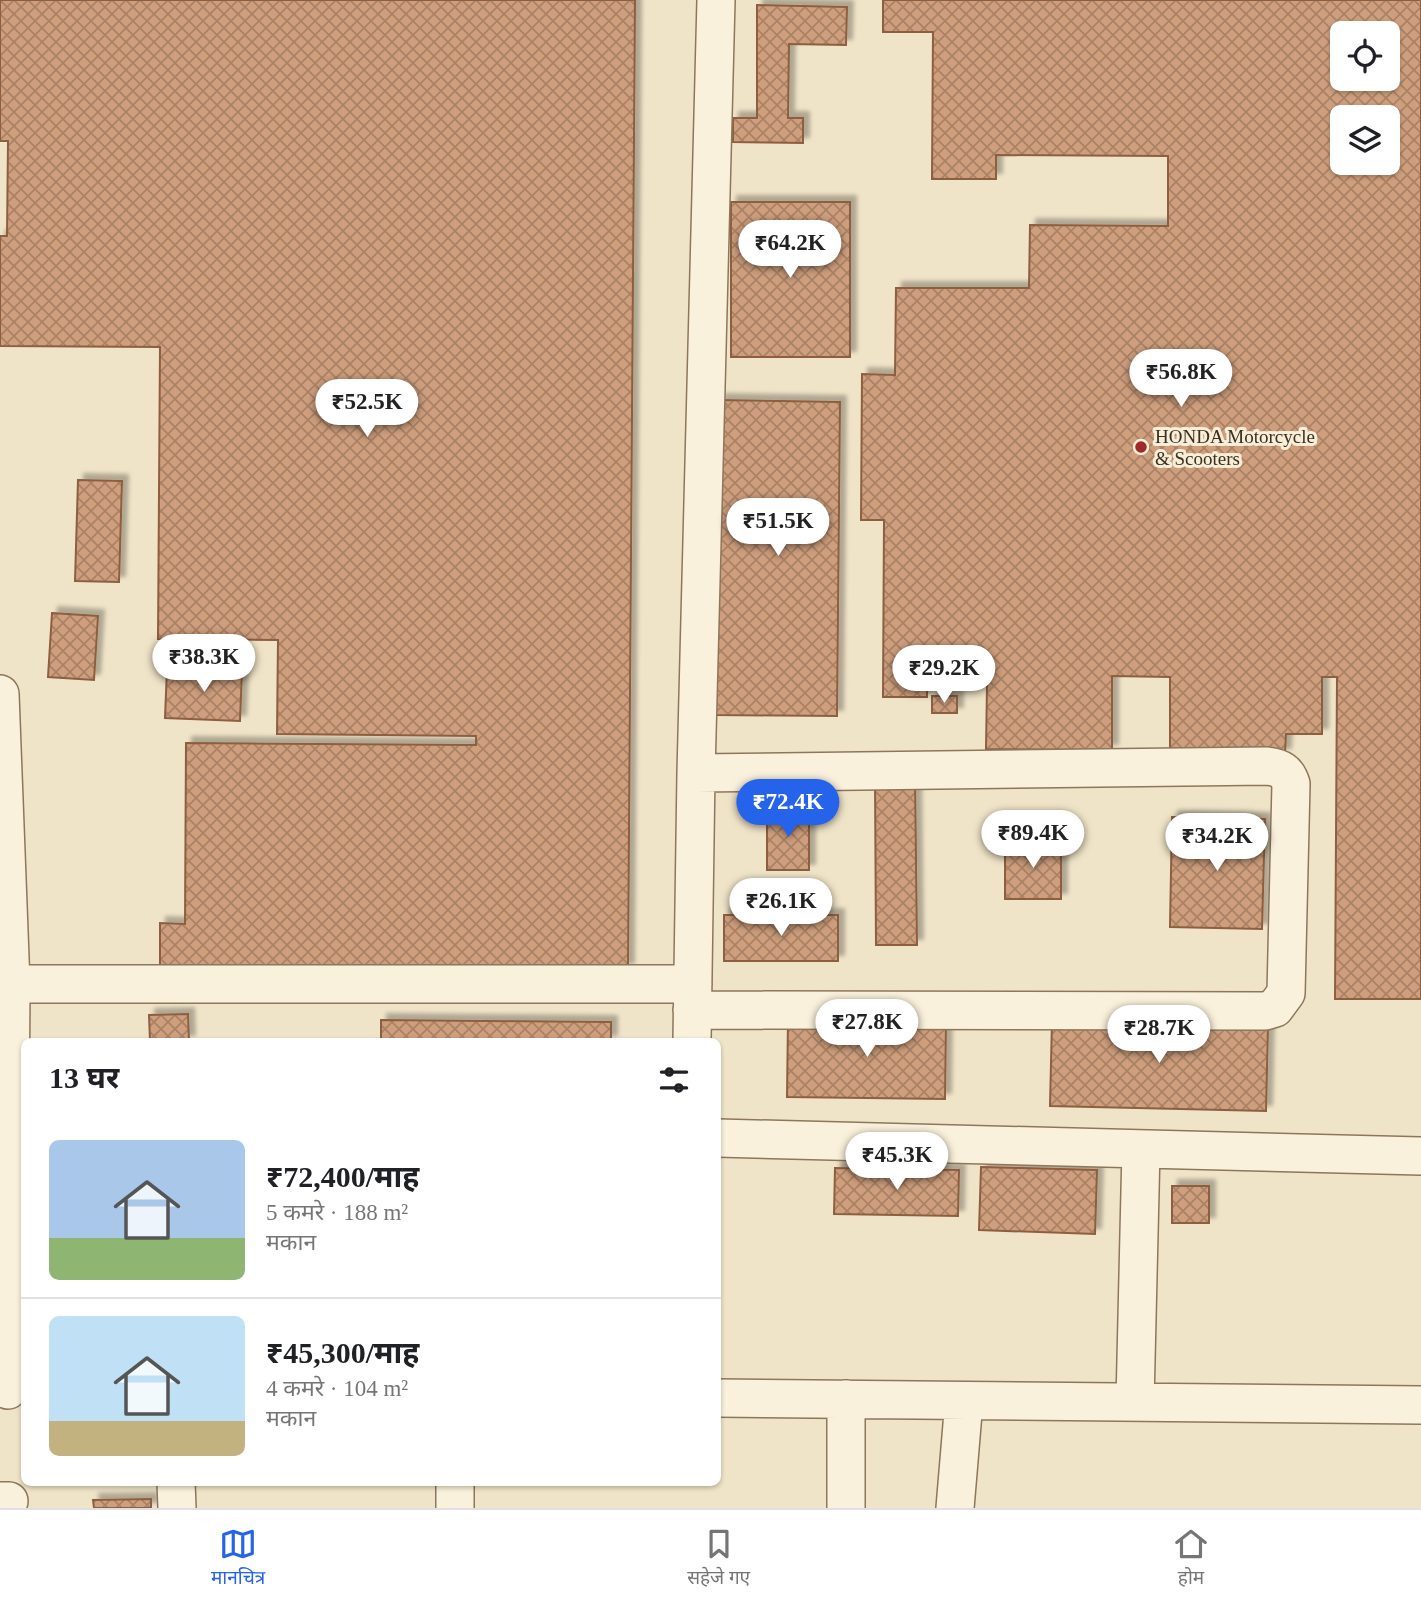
<!DOCTYPE html>
<html lang="hi">
<head>
<meta charset="utf-8">
<style>
  :root { --surface:#fff; --page:#f2f2f2; --text:#202124; --muted:#757577; --line:#e0e0e0; --accent:#2563eb }
  body { margin:0; font-family:"Times New Roman","Noto Sans Devanagari",serif; background:var(--page); color:var(--text); height:100vh; display:flex; flex-direction:column; font-size:26px; white-space:nowrap }
  * { box-sizing:border-box; margin:0 }
  p { font-size:23px; color:var(--muted) }
  .icon { flex:none; width:38px; height:38px; fill:none; stroke:currentColor; stroke-width:2; stroke-linecap:round; stroke-linejoin:round }
  .map { position:relative; flex:1; overflow:hidden }
  .side { position:absolute; left:21px; top:1038px; width:700px; height:448px; display:flex; flex-direction:column; background:var(--surface); border-radius:10px; box-shadow:0 2px 5px #0004 }
  .side>* { flex:none }
  .controls { position:absolute; left:1330px; top:21px; display:grid; gap:14px }
  .controls a { display:grid; place-items:center; width:70px; height:70px; border-radius:10px; background:var(--surface); box-shadow:0 2px 5px #0004; font-size:35px }
  .price { position:absolute; translate:-50% -60px; padding:0 16px; border-radius:24px; background:#fff; color:#222; font-size:23px; line-height:46px; filter:drop-shadow(0 2px 4px #0008) }
  .price::after { content:''; position:absolute; left:50%; top:42px; width:21px; height:16px; margin-left:-10px; background:inherit; clip-path:polygon(0 0,100% 0,50% 100%) }
  .price.current { background:var(--accent); color:#fff }
  ul { padding:0; list-style:none }
  li { display:flex; align-items:center; gap:21px; height:175px; padding:0 28px }
  li+li { border-top:2px solid var(--line) }
  li span { display:grid; place-items:center; flex:none; width:196px; height:140px; border-radius:10px; color:#555 }
  li>.icon { margin-inline-start:auto }
  span .icon { width:84px; height:84px; fill:#fffc; stroke-width:1 }
  li b { font-size:30px }
  h2 { display:flex; justify-content:space-between; align-items:center; height:84px; padding:0 28px; font-size:30px }
  .menu { display:flex; justify-content:space-around; align-items:center; height:98px; border-top:2px solid var(--line); background:var(--surface); font-size:19px; color:var(--muted) }
  .menu a { display:grid; justify-items:center; gap:4px }
  .menu .current { color:var(--accent) }
  .map>svg:first-child { display:block }
</style>
</head>
<body>
<div class="map">
<svg width="1421" height="1508" viewBox="0 0 1421 1508">
  <defs>
    <pattern id="building-cross-hatch" width="8" height="8" patternUnits="userSpaceOnUse" patternTransform="scale(1.75)"><rect width="8" height="8" fill="#cf9f7d"/><path d="M0 0l8 8M0 8l8-8" fill="none" stroke="#a98266"/></pattern>
    <filter id="shadow"><feDropShadow dx="6" dy="-6" stdDeviation="2" flood-color="#0004"/></filter>
  </defs>
  <rect width="100%" height="100%" fill="#f0e4c8"/>
  <path fill="url(#building-cross-hatch)" stroke="#8d5f41" stroke-width="2" fill-rule="evenodd" filter="url(#shadow)" d="M0 0H635L628 969 160 966V923L185 924 186 743 476 745V736L277 734 278 640 158 639 160 347 0 346V236H7L8 141H0Z
    M883 0H1421V999H1335L1337 677H1322V734H1286L1285 754 1170 753V677L1112 676V750L986 749 987 686 927 685V697H883L884 520H861L862 374 895 375 896 288H1029L1030 225 1168 226V156L996 155V179H932L933 32H883ZM1342 33H1388V79H1342ZM1342 117H1388V163H1342Z
    M757 5 847 7 846 45 789 44 788 118H803V143L733 142V118H757Z
    M731 202H850V357H731Z
    M719 400 840 402 837 716 715 715Z
    M78 480 122 481 119 582 75 581Z
    M52 613 98 616 94 680 48 677Z
    M167 668 242 671 240 721 165 718Z
    M932 696H957V713H932Z
    M915 776 917 945H876L875 777Z
    M767 808H809V870H767Z
    M1172 817 1265 819 1262 929 1170 927Z
    M1005 841H1061V899H1005Z
    M724 915H838V961H724Z
    M188 1014 189 1041H150L149 1015Z
    M788 1019 946 1021 945 1099 787 1097Z
    M381 1020 611 1022V1041H381Z
    M1052 1020 1268 1025 1266 1111 1050 1106Z
    M981 1167 1097 1170 1095 1234 979 1230Z
    M835 1168 959 1170 958 1216 834 1214Z
    M1172 1186H1209V1223H1172Z
    M151 1499V1508H94L93 1500Z"/>
  <g fill="none" stroke-linecap="round" stroke-linejoin="round">
    <g stroke="#8d765c" stroke-width="40">
      <path id="minor" d="M0 694 11 984 8 1390
        M11 984H693
        M692 1010 1265 1011 1275 1008 1286 993 1291 784C1287 771 1281 768 1267 766L696 773
        M692 1041 696 773 716 0
        M718 1138 1421 1156
        M718 1398 1421 1405
        M1135 1402 1141 1149
        M176 1482 177 1508
        M0 1501H9
        M455 1508V1482
        M846 1508V1399
        M955 1508 964 1401"/>
    </g>
    <use href="#minor" stroke="#faf1dc" stroke-width="37"/>
  </g>
  <circle fill="#9e2a2b" stroke="#f7eed8" stroke-width="2.5" cx="1141" cy="447" r="7"/>
  <g text-anchor="middle" dominant-baseline="central" stroke-width="6" stroke-linejoin="round" paint-order="stroke">
    <g font-size="19" fill="#3d2e20" stroke="#f7eed8" text-anchor="start">
      <text x="1155" y="436">HONDA Motorcycle<tspan x="1155" dy="22">&amp; Scooters</tspan></text>
    </g>
  </g>
</svg>
<div class="controls">
<a><svg class="icon" aria-label="locate" viewBox="0 0 24 24"><circle cx="12" cy="12" r="6"/><path d="M12 2v4M12 18v4M2 12h4M18 12h4"/></svg></a>
<a><svg class="icon" aria-label="layers" viewBox="0 0 24 24"><path d="M12 4l9 5-9 5-9-5zM3 14l9 5 9-5"/></svg></a>
</div>
<b class="price" style="left:790px;top:280px">₹64.2K</b>
<b class="price" style="left:1181px;top:409px">₹56.8K</b>
<b class="price" style="left:367px;top:439px">₹52.5K</b>
<b class="price" style="left:778px;top:558px">₹51.5K</b>
<b class="price" style="left:204px;top:694px">₹38.3K</b>
<b class="price" style="left:944px;top:705px">₹29.2K</b>
<b class="price current" style="left:788px;top:839px">₹72.4K</b>
<b class="price" style="left:1033px;top:870px">₹89.4K</b>
<b class="price" style="left:1217px;top:873px">₹34.2K</b>
<b class="price" style="left:781px;top:938px">₹26.1K</b>
<b class="price" style="left:867px;top:1059px">₹27.8K</b>
<b class="price" style="left:1159px;top:1065px">₹28.7K</b>
<b class="price" style="left:897px;top:1192px">₹45.3K</b>
<section class="side">
<h2>13 घर<svg class="icon" aria-label="filters" viewBox="0 0 24 24"><path d="M4 7h16M4 17h16"/><circle cx="9" cy="7" r="2"/><circle cx="15" cy="17" r="2"/></svg></h2>
<ul>
<li><span style="background:linear-gradient(#a9c7e8 70%,#8fb573 0)"><svg class="icon" aria-label="home" viewBox="0 0 24 24"><path d="M3 11l9-7 9 7M6 9v11h12V9"/></svg></span><div><b>₹72,400/माह</b><p>5 कमरे · 188 m²</p><p>मकान</p></div></li>
<li><span style="background:linear-gradient(#bfe0f5 75%,#c2b280 0)"><svg class="icon" aria-label="home" viewBox="0 0 24 24"><path d="M3 11l9-7 9 7M6 9v11h12V9"/></svg></span><div><b>₹45,300/माह</b><p>4 कमरे · 104 m²</p><p>मकान</p></div></li>
</ul>
</section>
</div>
<nav class="menu">
<a class="current"><svg class="icon" aria-label="map" viewBox="0 0 24 24"><path d="M3 6l6-2 6 2 6-2v14l-6 2-6-2-6 2zM9 4v14M15 6v14"/></svg>मानचित्र</a>
<a><svg class="icon" aria-label="saved" viewBox="0 0 24 24"><path d="M7 4h10v16l-5-4-5 4z"/></svg>सहेजे गए</a>
<a><svg class="icon" aria-label="home" viewBox="0 0 24 24"><path d="M3 11l9-7 9 7M6 9v11h12V9"/></svg>होम</a>
</nav>
</body>
</html>
